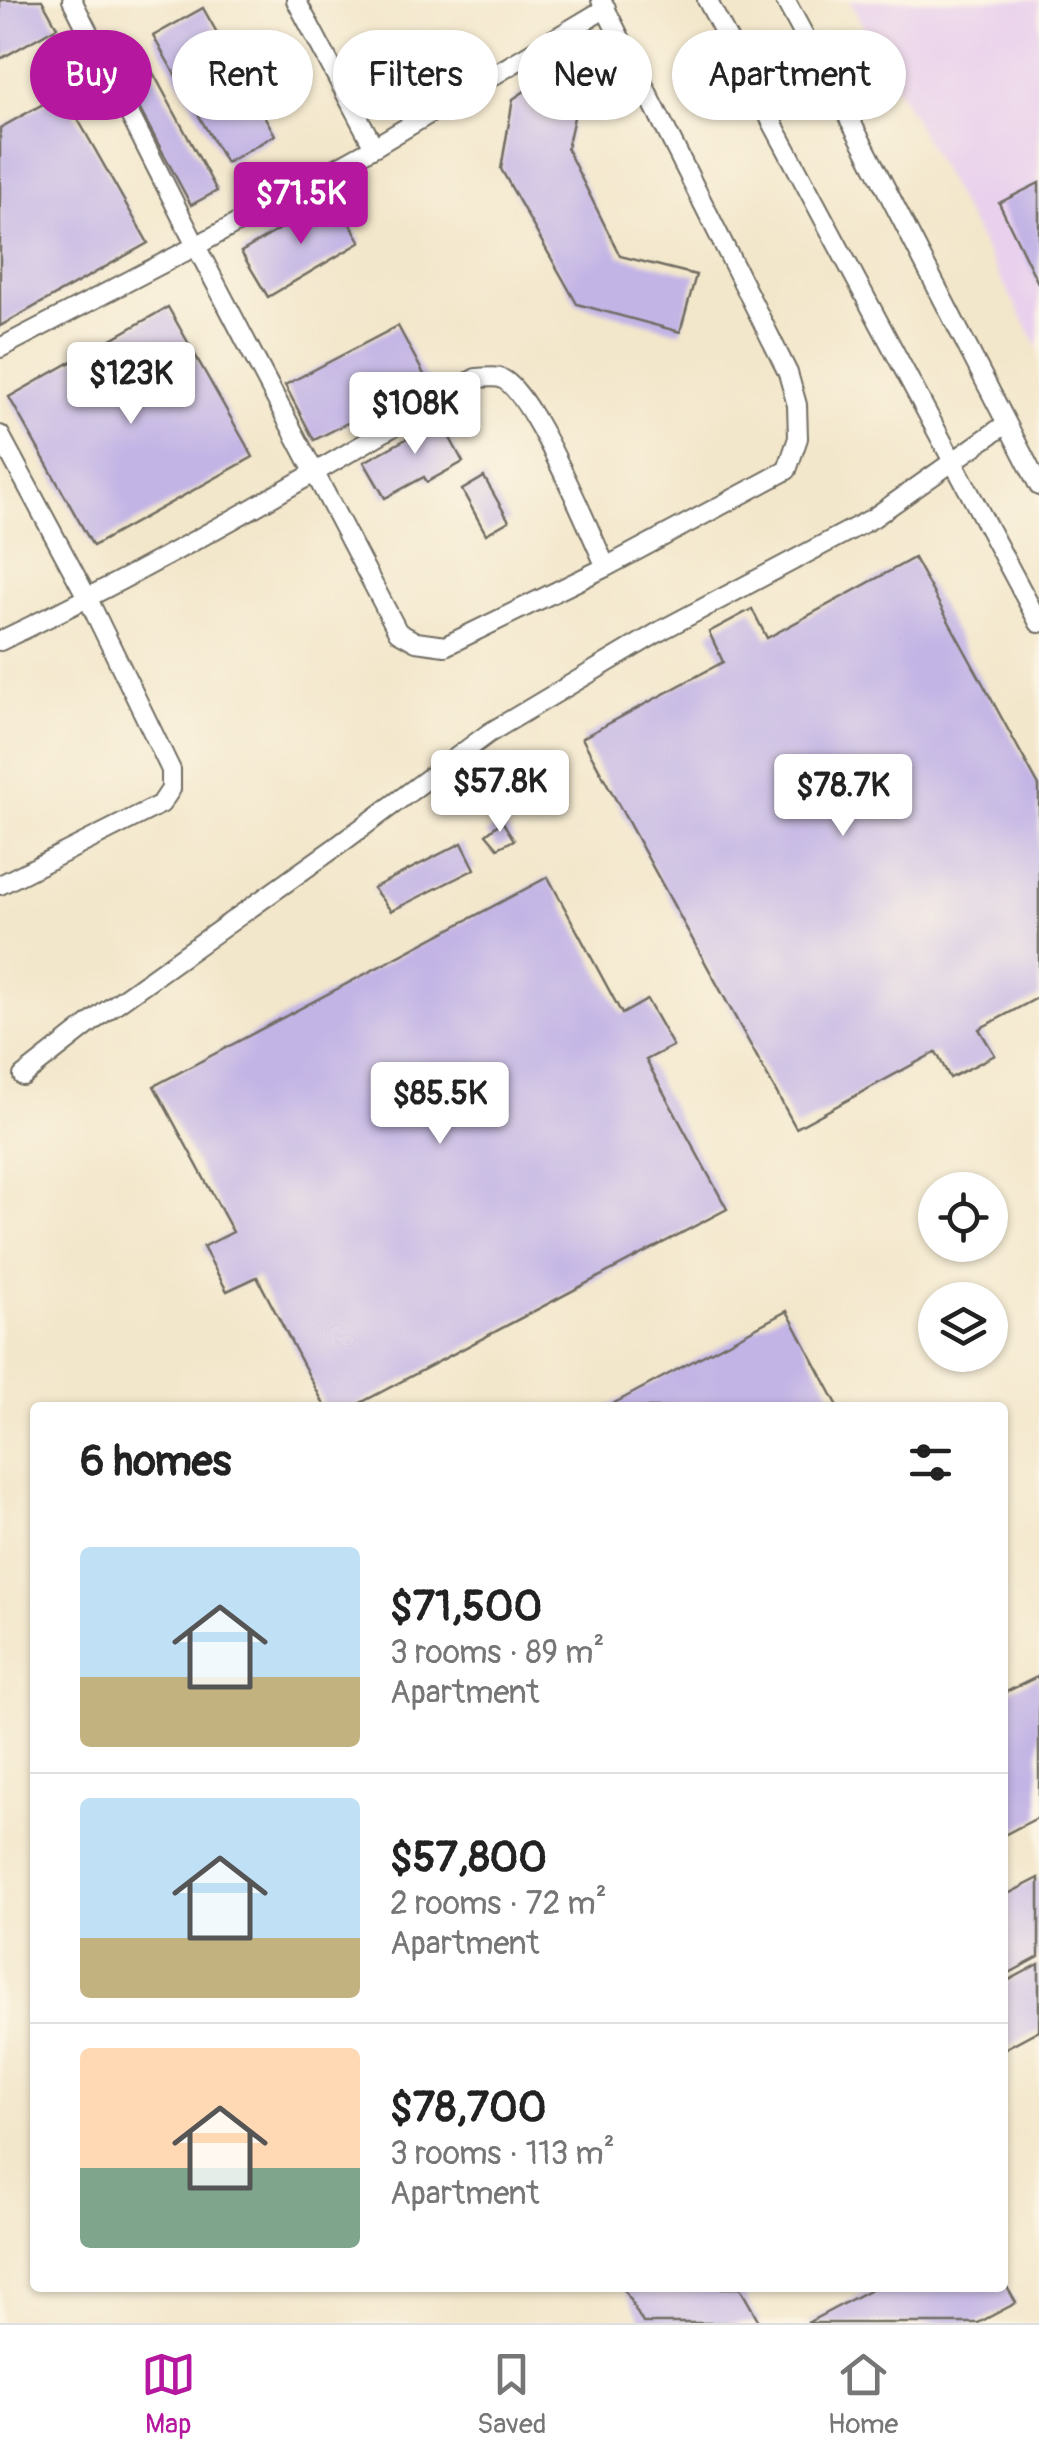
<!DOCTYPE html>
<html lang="en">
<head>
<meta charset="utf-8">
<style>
  :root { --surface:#fff; --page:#f2f2f2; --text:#222; --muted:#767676; --line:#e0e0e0; --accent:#b5179e }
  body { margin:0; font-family:Pangolin,sans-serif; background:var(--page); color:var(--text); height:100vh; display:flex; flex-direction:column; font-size:38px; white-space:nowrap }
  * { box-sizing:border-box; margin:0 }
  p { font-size:32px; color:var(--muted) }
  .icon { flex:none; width:55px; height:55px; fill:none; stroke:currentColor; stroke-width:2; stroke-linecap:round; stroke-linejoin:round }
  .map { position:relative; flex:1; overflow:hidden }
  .sheet { position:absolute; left:30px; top:1402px; width:978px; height:890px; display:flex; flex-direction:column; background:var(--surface); border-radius:10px; box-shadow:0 2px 8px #0004 }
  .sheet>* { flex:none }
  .banner { position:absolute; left:30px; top:30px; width:980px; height:90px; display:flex; gap:20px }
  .fabs { position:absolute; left:918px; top:1172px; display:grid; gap:20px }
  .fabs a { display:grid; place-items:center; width:90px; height:90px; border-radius:50%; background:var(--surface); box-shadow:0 2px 8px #0004; font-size:50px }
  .price { position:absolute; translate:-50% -85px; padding:0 22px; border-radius:10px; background:#fff; color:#222; font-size:32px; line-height:65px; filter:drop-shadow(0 2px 5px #0008) }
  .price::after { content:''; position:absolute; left:50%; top:60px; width:30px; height:22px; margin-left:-15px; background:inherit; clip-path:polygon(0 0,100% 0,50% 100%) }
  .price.current { background:var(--accent); color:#fff }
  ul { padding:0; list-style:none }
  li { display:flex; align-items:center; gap:30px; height:250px; padding:0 50px }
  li+li { border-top:2px solid var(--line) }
  li span { display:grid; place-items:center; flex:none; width:280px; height:200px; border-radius:10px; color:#555 }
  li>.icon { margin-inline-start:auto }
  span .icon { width:120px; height:120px; fill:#fffc; stroke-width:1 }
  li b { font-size:42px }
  h2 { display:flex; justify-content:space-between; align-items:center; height:120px; padding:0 50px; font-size:42px }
  .pill { padding:0 35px; border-radius:45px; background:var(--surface); box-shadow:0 2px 8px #0004; font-size:35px; line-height:90px }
  .pill.current { background:var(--accent); color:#fff }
  .tab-bar { display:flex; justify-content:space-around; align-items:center; height:140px; border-top:2px solid var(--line); background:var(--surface); font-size:28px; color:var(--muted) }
  .tab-bar a { display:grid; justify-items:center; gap:5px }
  .tab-bar .current { color:var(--accent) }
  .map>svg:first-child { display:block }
</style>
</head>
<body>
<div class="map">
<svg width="1039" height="2323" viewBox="0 0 1039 2323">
  <rect width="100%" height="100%" fill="#fcf5e5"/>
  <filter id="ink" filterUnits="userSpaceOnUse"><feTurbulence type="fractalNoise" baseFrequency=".01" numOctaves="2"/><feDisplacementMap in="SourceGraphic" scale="20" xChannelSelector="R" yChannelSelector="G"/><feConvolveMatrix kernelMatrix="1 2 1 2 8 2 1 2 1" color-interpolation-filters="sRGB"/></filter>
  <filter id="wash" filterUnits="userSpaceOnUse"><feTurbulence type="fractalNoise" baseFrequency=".0048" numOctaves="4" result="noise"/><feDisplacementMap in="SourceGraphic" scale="40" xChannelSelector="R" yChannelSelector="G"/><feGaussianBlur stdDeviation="2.25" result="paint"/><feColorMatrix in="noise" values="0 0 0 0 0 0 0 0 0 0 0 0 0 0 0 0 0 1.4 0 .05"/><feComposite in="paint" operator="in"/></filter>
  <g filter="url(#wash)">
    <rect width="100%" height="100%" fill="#f3e7cb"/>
    <path fill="#e9d1ed" d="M849 0H1039V349Z"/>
    <g id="blocks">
      <path fill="#c2b4e5" d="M0 0H42L57 27 0 59Z
        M203 8 275 135 226 163 153 36Z
        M566 63 585 67 567 149 620 256 696 275 680 332 577 304 501 169 513 99Z
        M150 67 217 191 191 205 124 80Z
        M63 93 148 243 0 326V128Z
        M1039 183V285L999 203Z
        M334 197 361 242 268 297 241 252Z
        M168 307 253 457 93 546 9 397Z
        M398 326 428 382 314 440 285 385Z
        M436 412 463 462 427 482 424 477 385 498 364 462 408 438 404 429Z
        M484 477 509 521 486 534 462 490Z
        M914 558 1039 786V997L979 1029 995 1055 950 1078 936 1052 796 1128 582 738 723 662 709 632 752 609 767 638Z
        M502 821 514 840 498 848 486 834Z
        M462 843 475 869 391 911 373 888Z
        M548 877 622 1014 647 1000 673 1046 646 1060 727 1209 351 1408H326L257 1277 227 1291 203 1247 233 1232 154 1086Z
        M787 1311 839 1408H605Z
        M1039 1676V1817L1002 1836V1694Z
        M1039 1878V1957L1002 1977V1897Z
        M1039 1964V2030L1002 2050V1984Z
        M1002 2278 1016 2303 978 2323H807L873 2288H1002Z
        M623 2288H740L760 2323H643Z"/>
    </g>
  </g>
  <g filter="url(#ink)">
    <use href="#blocks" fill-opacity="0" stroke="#716d63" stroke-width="2.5"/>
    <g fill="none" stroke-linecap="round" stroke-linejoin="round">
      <g stroke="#716d63" stroke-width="22">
        <path id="lane" d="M72 0 196 246 398 632 416 642 445 646 606 567 787 470 798 438 797 405 788 373 601 0
          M296 0 374 147
          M707 0 1039 623
          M785 0 865 148 1039 486
          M0 348 196 246 374 147 606 8
          M0 435 88 599 171 770V789L161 804 0 885
          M0 641C164 563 320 470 476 378 483 378 494 376 500 378 531 387 590 533 606 567
          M23 1076 106 1011 340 844 489 733 662 630 873 518 1006 424"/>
      </g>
      <use href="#lane" stroke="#fff" stroke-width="18"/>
    </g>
  </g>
</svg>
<div class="fabs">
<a><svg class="icon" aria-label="locate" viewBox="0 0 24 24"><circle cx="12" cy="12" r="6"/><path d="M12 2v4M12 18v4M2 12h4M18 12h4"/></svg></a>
<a><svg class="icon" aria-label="layers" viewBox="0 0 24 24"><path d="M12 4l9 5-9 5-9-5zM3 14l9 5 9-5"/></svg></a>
</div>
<b class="price current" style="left:301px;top:247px">$71.5K</b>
<b class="price" style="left:131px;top:427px">$123K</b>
<b class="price" style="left:415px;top:457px">$108K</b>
<b class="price" style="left:500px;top:835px">$57.8K</b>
<b class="price" style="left:843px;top:839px">$78.7K</b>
<b class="price" style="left:440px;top:1147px">$85.5K</b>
<div class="banner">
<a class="pill current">Buy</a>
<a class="pill">Rent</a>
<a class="pill">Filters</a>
<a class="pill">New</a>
<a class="pill">Apartment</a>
</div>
<section class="sheet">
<h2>6 homes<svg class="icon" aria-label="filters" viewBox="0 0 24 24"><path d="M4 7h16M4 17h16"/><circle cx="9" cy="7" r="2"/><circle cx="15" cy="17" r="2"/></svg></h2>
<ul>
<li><span style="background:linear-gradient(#bfe0f5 65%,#c2b280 0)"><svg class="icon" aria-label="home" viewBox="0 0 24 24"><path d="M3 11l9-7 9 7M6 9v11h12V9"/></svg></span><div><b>$71,500</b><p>3 rooms · 89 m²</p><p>Apartment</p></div></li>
<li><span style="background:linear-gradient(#bfe0f5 70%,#c2b280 0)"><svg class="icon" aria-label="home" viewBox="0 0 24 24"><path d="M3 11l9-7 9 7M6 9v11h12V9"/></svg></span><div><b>$57,800</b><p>2 rooms · 72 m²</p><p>Apartment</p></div></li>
<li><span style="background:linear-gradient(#ffd9b3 60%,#7fa58c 0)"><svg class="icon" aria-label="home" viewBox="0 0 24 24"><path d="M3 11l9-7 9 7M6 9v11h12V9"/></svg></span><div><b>$78,700</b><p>3 rooms · 113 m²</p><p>Apartment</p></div></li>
</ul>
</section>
</div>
<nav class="tab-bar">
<a class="current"><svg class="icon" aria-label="map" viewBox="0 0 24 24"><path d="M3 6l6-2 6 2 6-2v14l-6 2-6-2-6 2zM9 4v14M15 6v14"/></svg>Map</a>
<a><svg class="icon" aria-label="saved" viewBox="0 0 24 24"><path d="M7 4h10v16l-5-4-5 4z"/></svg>Saved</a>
<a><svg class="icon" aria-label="home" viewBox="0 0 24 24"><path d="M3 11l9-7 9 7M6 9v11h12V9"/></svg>Home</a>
</nav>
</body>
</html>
